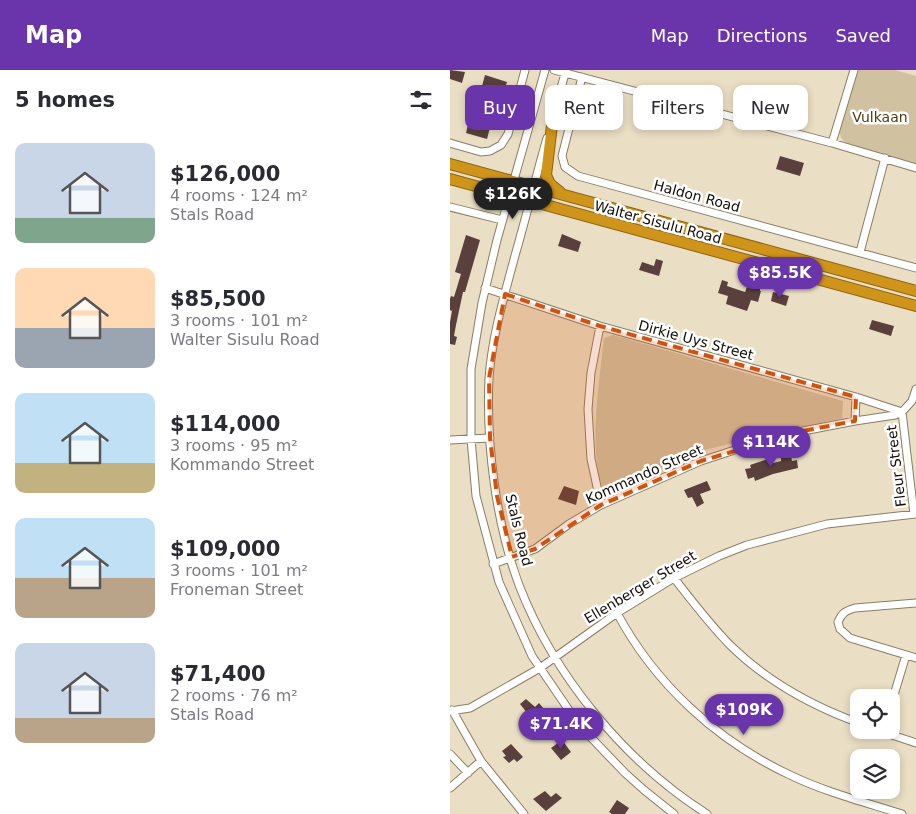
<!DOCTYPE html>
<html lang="en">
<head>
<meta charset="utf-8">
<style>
  :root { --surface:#fff; --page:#f7f7f7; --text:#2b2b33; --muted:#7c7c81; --accent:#6a34ab }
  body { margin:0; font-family:"DejaVu Sans",sans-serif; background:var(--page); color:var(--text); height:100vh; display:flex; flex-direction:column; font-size:19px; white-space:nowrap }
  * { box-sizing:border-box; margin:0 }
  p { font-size:16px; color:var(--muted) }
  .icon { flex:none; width:28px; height:28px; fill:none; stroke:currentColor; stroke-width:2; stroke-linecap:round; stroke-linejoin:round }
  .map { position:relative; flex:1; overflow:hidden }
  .details { display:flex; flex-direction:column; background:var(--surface); width:450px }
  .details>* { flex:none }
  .banner { position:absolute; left:15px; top:15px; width:375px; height:45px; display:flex; gap:10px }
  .controls { position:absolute; left:400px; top:619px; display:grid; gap:10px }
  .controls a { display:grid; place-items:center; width:50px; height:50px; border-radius:10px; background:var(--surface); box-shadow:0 2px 8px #0003; font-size:25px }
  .price { position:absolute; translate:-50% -42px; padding:0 11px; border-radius:18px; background:var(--accent); color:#fff; font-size:16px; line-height:32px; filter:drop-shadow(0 1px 2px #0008) }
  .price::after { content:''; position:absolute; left:50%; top:30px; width:15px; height:11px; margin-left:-8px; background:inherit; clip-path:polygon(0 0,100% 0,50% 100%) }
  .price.current { background:#222; color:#fff }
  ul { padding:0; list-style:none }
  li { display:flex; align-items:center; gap:15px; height:125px; padding:0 15px }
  li span { display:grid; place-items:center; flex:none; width:140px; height:100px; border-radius:10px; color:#555 }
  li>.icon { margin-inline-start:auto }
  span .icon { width:60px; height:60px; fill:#fffc; stroke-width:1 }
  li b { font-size:21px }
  h2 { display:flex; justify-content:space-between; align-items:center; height:60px; padding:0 15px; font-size:21px }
  .chip { padding:0 18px; border-radius:10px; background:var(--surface); box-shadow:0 2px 8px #0003; font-size:18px; line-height:45px }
  .chip.current { background:var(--accent); color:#fff }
  header { display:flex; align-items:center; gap:30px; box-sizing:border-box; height:70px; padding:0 25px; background:var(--accent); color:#fff }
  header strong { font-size:24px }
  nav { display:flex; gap:28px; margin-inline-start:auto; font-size:18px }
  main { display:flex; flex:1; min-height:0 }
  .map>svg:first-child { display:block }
</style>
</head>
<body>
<header>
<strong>Map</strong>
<nav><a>Map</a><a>Directions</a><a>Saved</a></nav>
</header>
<main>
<section class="details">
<h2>5 homes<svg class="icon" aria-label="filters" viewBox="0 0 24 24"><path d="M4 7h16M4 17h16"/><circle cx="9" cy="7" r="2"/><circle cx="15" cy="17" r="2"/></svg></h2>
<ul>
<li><span style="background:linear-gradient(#c9d6e8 75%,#7fa58c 0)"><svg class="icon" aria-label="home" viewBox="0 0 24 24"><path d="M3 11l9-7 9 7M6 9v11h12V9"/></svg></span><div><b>$126,000</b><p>4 rooms · 124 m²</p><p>Stals Road</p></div></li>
<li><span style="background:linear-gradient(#ffd9b3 60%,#9aa5b1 0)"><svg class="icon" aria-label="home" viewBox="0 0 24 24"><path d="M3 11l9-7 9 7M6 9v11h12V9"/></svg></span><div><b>$85,500</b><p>3 rooms · 101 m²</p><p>Walter Sisulu Road</p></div></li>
<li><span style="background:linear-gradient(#bfe0f5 70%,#c2b280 0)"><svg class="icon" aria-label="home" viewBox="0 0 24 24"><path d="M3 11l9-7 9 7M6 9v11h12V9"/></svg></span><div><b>$114,000</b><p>3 rooms · 95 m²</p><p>Kommando Street</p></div></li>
<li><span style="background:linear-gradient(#bfe0f5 60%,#b9a48a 0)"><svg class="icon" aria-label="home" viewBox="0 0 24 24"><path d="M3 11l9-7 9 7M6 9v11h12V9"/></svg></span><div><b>$109,000</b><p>3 rooms · 101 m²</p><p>Froneman Street</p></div></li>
<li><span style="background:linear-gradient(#c9d6e8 75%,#b9a48a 0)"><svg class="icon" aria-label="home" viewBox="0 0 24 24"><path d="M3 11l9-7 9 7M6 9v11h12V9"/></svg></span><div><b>$71,400</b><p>2 rooms · 76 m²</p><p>Stals Road</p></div></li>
</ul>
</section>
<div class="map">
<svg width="466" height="744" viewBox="0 0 466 744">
  <rect width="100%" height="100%" fill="#eadec4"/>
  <path fill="#d0c1a1" d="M404 0H445L466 6V96L399 76 391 68 389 59Z
    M163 265 393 331 392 348 254 380 164 422 156 424C136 390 150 307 154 268Z"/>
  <path fill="#5a403c" d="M0 0 15 2 12 13 0 9Z
    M35 5 57 12 54 22 50 21 45 45 53 46 52 52 42 50 37 69 16 63 19 50 23 51 25 40 35 41 39 18 32 16Z
    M151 36 172 42 169 52 158 49 156 55 146 52Z
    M330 86 354 93 350 106 326 99Z
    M112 164 131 172 128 182 108 176Z
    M16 165 30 170 15 222H13L6 255 4 266 7 267 5 275 0 274V252L2 241 0 240V229L1 226 4 227 11 204 5 202Z
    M206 189 213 191 209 206 189 200 192 192 204 196Z
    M272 210 278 212 277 216 295 222 297 217 302 218 303 215 310 218V221H311L308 232 301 230 297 241 276 234 278 226 268 223Z
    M323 222 339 226 336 236 321 231Z
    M422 250 444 256 441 266 419 259Z
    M341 386 342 391 347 390 348 398 323 404 305 411 304 407 298 409 295 399 301 398 300 395 318 389 319 394 331 391V388Z
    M257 411 261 420 250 424 254 433 247 437 242 427 238 428 234 420Z
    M114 416 129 421 126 435 108 429Z
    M76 629 85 637 89 633 94 639 88 644 99 656 101 654 107 661 97 669 75 646 78 644 70 634Z
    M112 670 121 682 111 690 101 678Z
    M61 674 73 687 67 692 64 689 59 693 53 687 56 686 52 681Z
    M95 721 101 727 106 723 112 728 96 741 83 729Z
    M167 730 179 738 175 744H162L159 742Z"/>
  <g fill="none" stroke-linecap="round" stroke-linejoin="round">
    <g stroke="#897e66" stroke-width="9">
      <path id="minor" d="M95 0 47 170 32 233 21 299V369L26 426 49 512 82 586 129 655 175 703 194 720 224 744
        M104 0 382 73 466 98
        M132 7 112 86 115 97 128 106 466 198
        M102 50 116 0
        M97 68C86 106 77 144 66 182 55 223 42 266 39 308 36 375 46 453 69 515 104 606 175 692 257 744
        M0 73 31 82 40 81 51 75 58 64 75 0
        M382 73 404 0
        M0 137 52 150
        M410 182 435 88
        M35 218 150 256 406 327 452 342
        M150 256 141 303 138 339 141 389 151 435
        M452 342 464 444
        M405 351 406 327
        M0 370 40 368
        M43 494 85 479 119 454 151 435 251 391 300 375 353 361 405 351 445 345 452 342 462 331 466 319
        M224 508C242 531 260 555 281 576 317 611 362 636 409 653
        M466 533 405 538C395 541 392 543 388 552L390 559 400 568 466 588
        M167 543C205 614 267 671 340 705 375 722 414 732 452 744
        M441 635 456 585
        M2 640 31 691 74 744
        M0 641 20 638 90 598 167 543 224 508 269 486 297 475 377 454 466 444
        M427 660 466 673
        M0 684 18 703
        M0 718 31 691"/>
    </g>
    <g stroke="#8d6513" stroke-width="12">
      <path id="highway" d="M103 47 96 105 100 114 110 122
        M0 94 466 221
        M0 109 466 236"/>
    </g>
    <use href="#minor" stroke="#fff" stroke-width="7"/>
    <use href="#highway" stroke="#cf941a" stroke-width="10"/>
  </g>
  <path fill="#d3520b" fill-opacity="0.2" stroke="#d3520b" stroke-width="4" stroke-dasharray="10 6" stroke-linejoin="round" d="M55 224 150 256 406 327 405 351 353 361 251 391 151 435 85 479 62 487 47 426 40 368 39 308Z"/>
  <g text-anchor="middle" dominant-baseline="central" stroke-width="5" stroke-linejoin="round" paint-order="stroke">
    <g font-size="14" fill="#4f3c11" stroke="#fff">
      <text x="430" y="47">Vulkaan</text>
    </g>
    <g font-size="14" fill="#130e06" stroke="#fff">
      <text transform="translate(247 126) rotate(15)">Haldon Road</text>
      <text transform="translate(208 152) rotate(15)">Walter Sisulu Road</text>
      <text transform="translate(246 270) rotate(15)">Dirkie Uys Street</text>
      <text transform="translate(446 396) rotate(-97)">Fleur Street</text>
      <text transform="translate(194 404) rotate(-24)">Kommando Street</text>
      <text transform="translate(69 460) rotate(76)">Stals Road</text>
      <text transform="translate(190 517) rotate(-31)">Ellenberger Street</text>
    </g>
  </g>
</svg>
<div class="controls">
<a><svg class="icon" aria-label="locate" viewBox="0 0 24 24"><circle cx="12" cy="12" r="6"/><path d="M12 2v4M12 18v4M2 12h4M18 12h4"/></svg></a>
<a><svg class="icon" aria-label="layers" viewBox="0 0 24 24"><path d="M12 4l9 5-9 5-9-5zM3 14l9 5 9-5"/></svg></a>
</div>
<b class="price current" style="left:63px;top:150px">$126K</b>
<b class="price" style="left:330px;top:229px">$85.5K</b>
<b class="price" style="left:321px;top:398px">$114K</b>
<b class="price" style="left:294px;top:666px">$109K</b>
<b class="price" style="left:111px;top:680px">$71.4K</b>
<div class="banner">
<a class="chip current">Buy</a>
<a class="chip">Rent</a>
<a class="chip">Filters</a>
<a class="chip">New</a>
</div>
</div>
</main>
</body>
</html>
